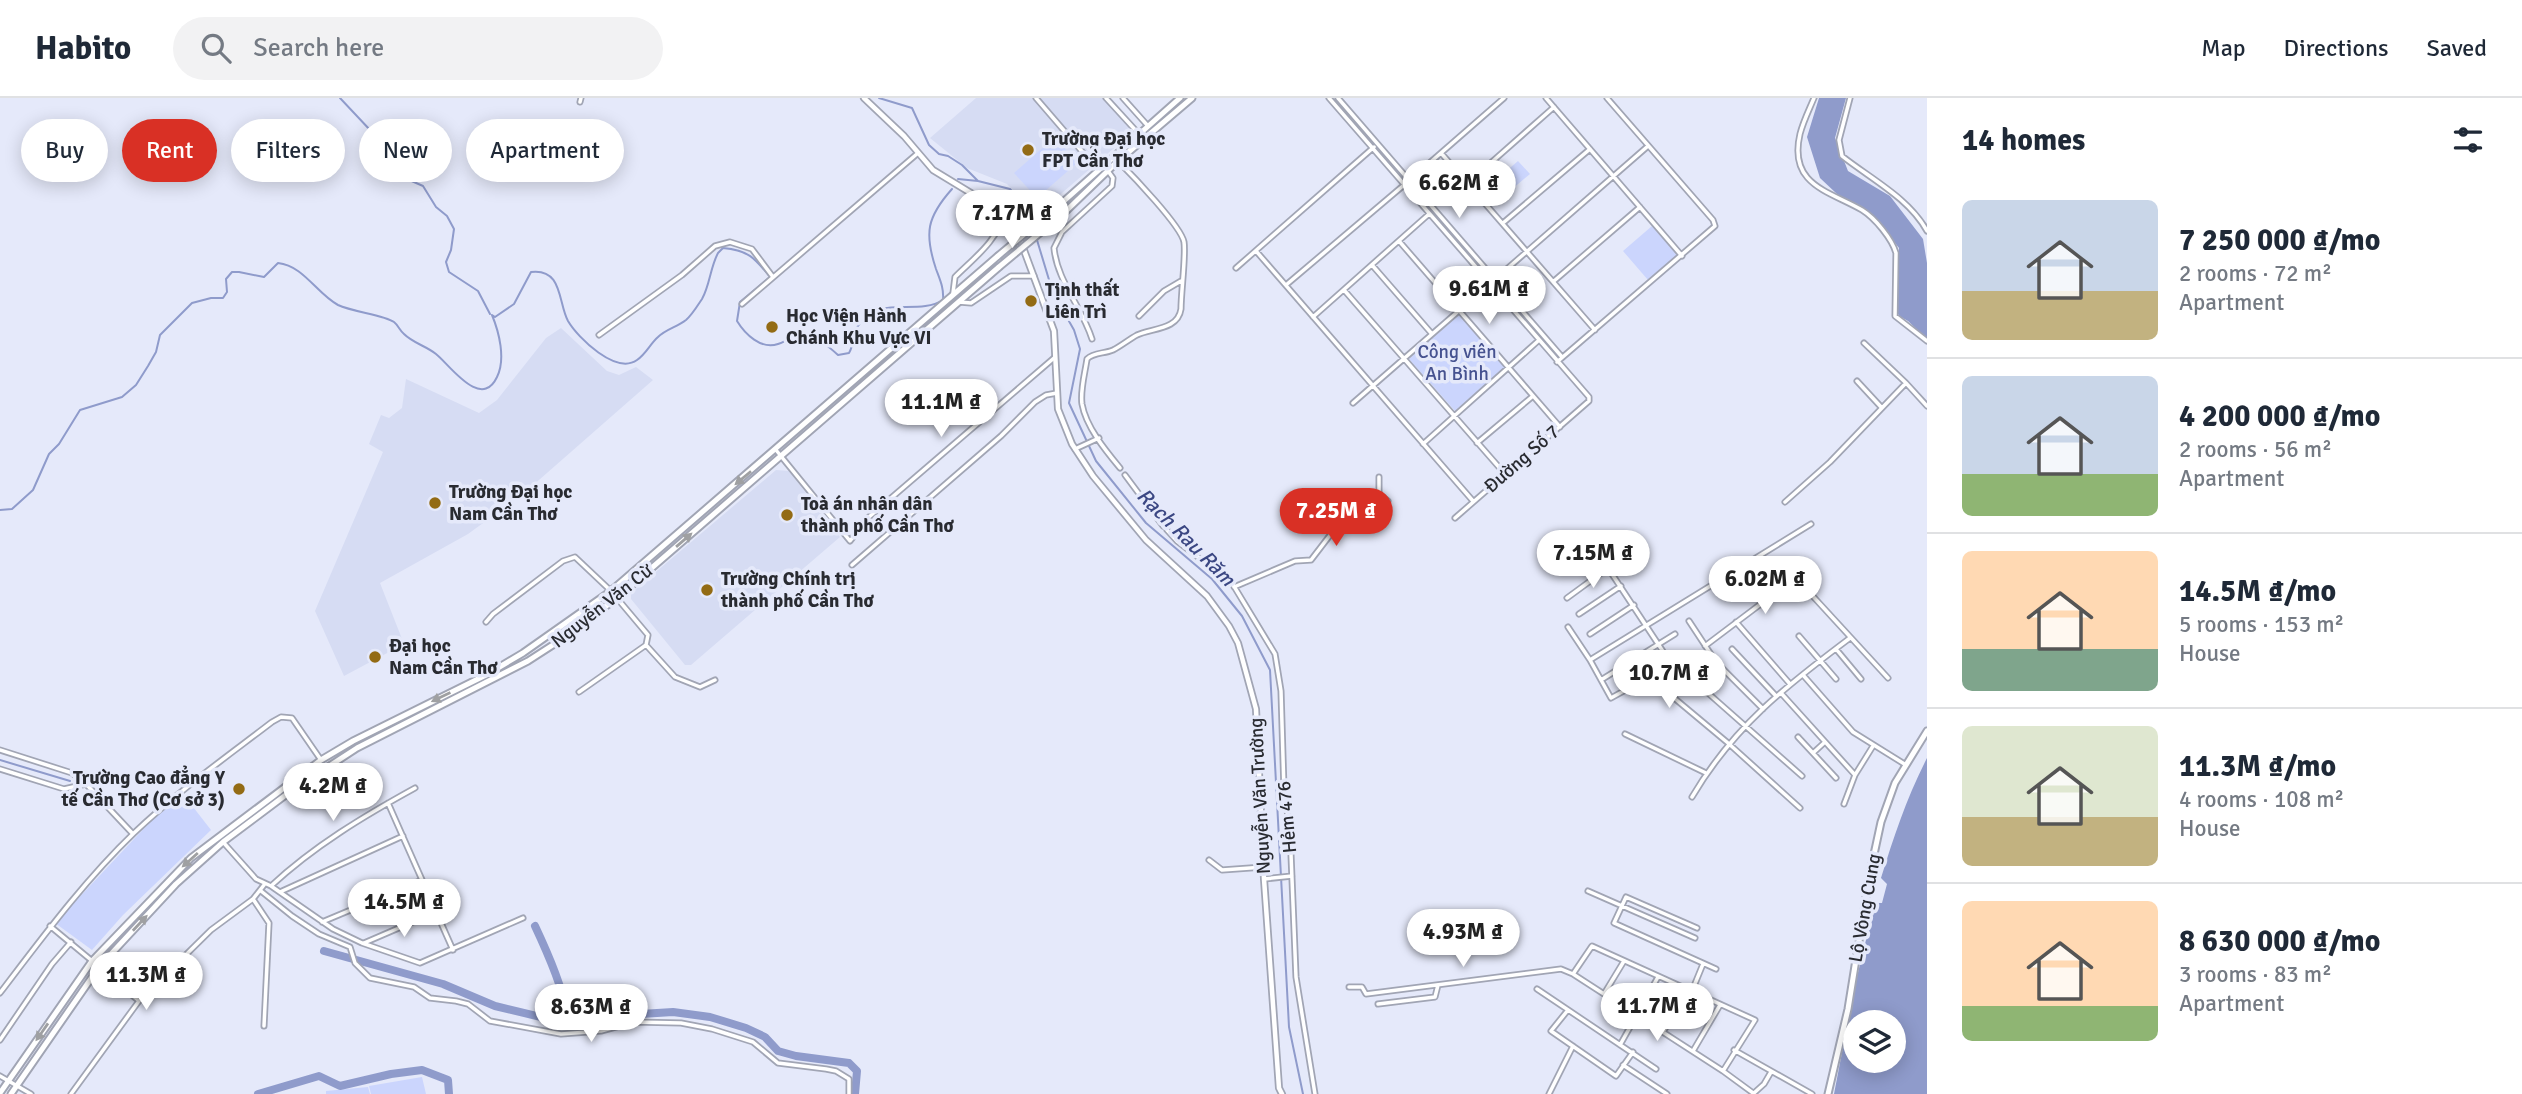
<!DOCTYPE html>
<html lang="en">
<head>
<meta charset="utf-8">
<style>
  :root { --surface:#fff; --page:#f2f2f3; --text:#1f2937; --muted:#747a83; --line:#e0e1e3; --accent:#d93025 }
  body { margin:0; font-family:Signika,sans-serif; background:var(--page); color:var(--text); height:100vh; display:flex; flex-direction:column; font-size:26px; white-space:nowrap }
  * { box-sizing:border-box; margin:0 }
  p { font-size:23px; color:var(--muted) }
  .icon { flex:none; width:38px; height:38px; fill:none; stroke:currentColor; stroke-width:2; stroke-linecap:round; stroke-linejoin:round }
  .map { position:relative; flex:1; overflow:hidden }
  .panel { display:flex; flex-direction:column; background:var(--surface); width:595px }
  .panel>* { flex:none }
  .hud { position:absolute; left:21px; top:21px; width:665px; height:63px; display:flex; gap:14px }
  .tools { position:absolute; left:1843px; top:912px; display:grid; gap:14px }
  .tools a { display:grid; place-items:center; width:63px; height:63px; border-radius:50%; background:var(--surface); box-shadow:0 4px 18px #0003; font-size:35px }
  .price { position:absolute; translate:-50% -60px; padding:0 16px; border-radius:24px; background:#fff; color:#222; font-size:23px; line-height:46px; filter:drop-shadow(0 2px 4px #0008) }
  .price::after { content:''; position:absolute; left:50%; top:42px; width:21px; height:16px; margin-left:-10px; background:inherit; clip-path:polygon(0 0,100% 0,50% 100%) }
  .price.active { background:var(--accent); color:#fff }
  ul { padding:0; list-style:none }
  li { display:flex; align-items:center; gap:21px; height:175px; padding:0 35px }
  li+li { border-top:2px solid var(--line) }
  li span { display:grid; place-items:center; flex:none; width:196px; height:140px; border-radius:10px; color:#555 }
  li>.icon { margin-inline-start:auto }
  span .icon { width:84px; height:84px; fill:#fffc; stroke-width:1 }
  li b { font-size:30px }
  h2 { display:flex; justify-content:space-between; align-items:center; height:84px; padding:0 35px; font-size:30px }
  .pill { padding:0 24px; border-radius:32px; background:var(--surface); box-shadow:0 4px 18px #0003; font-size:24px; line-height:63px }
  .pill.active { background:var(--accent); color:#fff }
  header { display:flex; align-items:center; gap:42px; box-sizing:border-box; height:98px; padding:0 35px; background:var(--surface); border-bottom:2px solid var(--line) }
  header strong { font-size:33px }
  nav { display:flex; gap:38px; margin-inline-start:auto; font-size:24px }
  .search { width:490px; height:63px; background:var(--page); display:flex; align-items:center; gap:18px; box-sizing:border-box; padding:0 24px; border-radius:38px; color:var(--muted); font-size:26px }
  main { display:flex; flex:1; min-height:0 }
  .map>svg:first-child { display:block }
</style>
</head>
<body>
<header>
<strong>Habito</strong>
<div class="search"><svg class="icon" aria-label="search" viewBox="0 0 24 24"><circle cx="10" cy="10" r="6"/><path d="M15 15l6 6"/></svg>Search here</div>
<nav><a>Map</a><a>Directions</a><a>Saved</a></nav>
</header>
<main>
<div class="map">
<svg width="1927" height="996" viewBox="0 0 1927 996">
  <rect width="100%" height="100%" fill="#e5e9fa"/>
  <path fill="#d6dcf3" d="M976 0H1107L1135 32 1033 120 1023 103 1007 86 967 70 930 40Z
    M561 230 607 273 619 277 636 269 653 282 523 396 468 436 380 485 404 546 344 578 315 513 383 354 369 346 381 317 389 320 402 310 406 281 479 315 497 302 546 240Z
    M776 372 789 373 840 439 691 567H685L631 501V495Z"/>
  <path fill="#cbd5fd" d="M1055 39 1077 65 1037 100 1014 75Z
    M1518 63 1530 76 1492 108 1481 95Z
    M1652 128 1677 157 1648 182 1623 153Z
    M1459 217 1505 269 1455 313 1409 261Z
    M183 696 211 732 123 817 92 852 55 825 150 724Z
    M422 979 426 996H371L369 988Z
    M368 989 370 996H326V993Z"/>
  <path fill="#8f9bcb" fill-rule="evenodd" d="M1819 0H1846L1835 40 1848 73 1890 98 1923 141 1927 165V241L1908 223 1899 218 1895 209 1899 150 1873 117 1837 96 1820 80 1807 39Z
    M1927 660V996H1834L1855 887 1875 805H1882L1887 786 1881 780C1894 738 1907 699 1927 660ZM1855 924H1894V962H1855Z"/>
  <g fill="none" stroke-linecap="round" stroke-linejoin="round">
    <path stroke="#8f9bcb" stroke-width="2" d="M340 0 371 33 382 41 388 55 390 69 398 77 423 88 436 109 447 118 454 131 451 152 446 164 449 174 478 193 490 216
      M879 0 912 10 929 47 939 56 948 58 962 67 978 83 1010 91 1020 103 1031 127
      M958 81 978 83
      M1037 142 1053 195 1074 232 1080 251 1069 305 1096 363 1146 425 1212 481 1242 518 1270 572 1289 929 1303 996
      M0 412 12 411 33 392 49 356 59 346 80 312 122 299 136 287 148 268 156 254 160 237 192 205 211 200H223L227 194 226 181 232 174H239L264 179 278 165C304 168 316 195 338 207 353 214 384 217 394 224 398 227 400 233 404 236 413 245 426 248 436 256 449 266 481 313 497 279 506 261 499 234 492 217L495 219 514 206 531 174C563 170 558 205 568 223 578 240 616 277 637 262 646 256 650 246 658 239 666 231 677 229 686 222 692 217 698 207 702 201 710 187 710 170 718 155L723 150C748 152 755 160 770 179L740 204 737 223C745 236 761 252 778 246 787 243 794 237 804 238 818 239 828 248 838 257L849 255C855 245 852 234 860 225 880 197 918 218 943 202 944 190 940 182 936 171 924 135 927 119 952 91
      M0 662 70 683"/>
    <path stroke="#8f9bcb" stroke-width="8" d="M535 828C550 860 563 891 570 926
      M324 853 443 886 495 908 570 926 625 917 673 914 710 919 746 930 765 939 778 953 796 958 849 965 857 973 855 996
      M258 996 319 978 340 988 391 976 422 972 448 982 449 996"/>
    <g stroke="#a1a5b4" stroke-width="7">
      <path id="minor" d="M1036 0 1098 72
        M1106 0 1139 36
        M1123 0 1148 28
        M1329 0 1589 299V303L1455 420
        M1338 0 1562 259
        M1546 0 1682 158
        M1814 0C1809 12 1803 24 1800 36 1788 87 1829 93 1862 112 1875 120 1892 141 1896 155L1895 218 1927 243
        M1850 0 1839 42 1842 58C1871 81 1909 100 1927 133
        M580 4 581 0
        M1441 55 1595 232
        M1118 63C1132 77 1181 128 1184 144 1186 158 1181 194 1181 211 1178 232 1152 230 1137 237 1128 242 1121 248 1113 252 1104 256 1094 254 1087 261 1085 275 1080 292 1082 306 1086 329 1106 353 1120 370
        M1410 82 1504 0
        M1468 85 1554 9
        M1503 125 1590 51
        M1399 143 1560 329
        M1256 153 1473 403
        M1372 167 1432 236
        M1236 170 1374 49
        M1554 183 1640 109
        M1286 187 1404 87
        M1344 192 1505 376
        M953 195 955 179C975 159 998 143 1004 114
        M959 204 971 205 1011 178H1034
        M742 206 918 55
        M1139 218 1164 193 1181 183
        M1313 219 1429 116
        M599 237 682 177 715 148 730 144 752 151 773 179
        M1092 241C1082 209 1057 183 1054 150L1062 134 1112 88 1113 80 1108 73
        M1864 245 1906 285
        M1557 264 1715 128 1713 122 1607 0
        M1857 283 1882 310
        M1353 305 1648 48
        M1477 345 1533 298
        M1423 346 1538 243
        M1075 351 1099 340
        M776 352 850 443 869 419 1054 260
        M1125 377 1163 428
        M1785 404 1830 364 1906 285 1927 308
        M1167 432 1177 443 1232 485 1275 556 1281 593 1284 692 1290 732 1296 879 1315 996
        M852 467 1001 338 1035 304 1046 297 1057 295
        M1608 470 1629 457
        M1234 489 1295 463 1311 462 1344 419 1365 417 1387 405 1388 403 1379 396V379
        M1809 494 1888 580
        M1567 500 1608 470 1666 558 1802 678
        M1579 516 1621 488
        M1689 523 1716 564 1763 611
        M486 524 493 516 563 463 575 459 611 493 648 537 646 547 579 594
        M1736 524 1790 586
        M1568 529 1590 562 1611 600 1649 579 1728 645 1800 710
        M1590 536 1634 507
        M1799 538 1836 581
        M646 547 675 579 700 589 715 582
        M1705 548 1762 505 1816 477
        M1732 551 1776 598
        M1836 551 1861 581
        M1590 562 1811 426
        M1803 577 1853 634 1906 667
        M1649 579 1643 573 1666 558
        M1601 582 1675 536
        M1781 595 1855 677
        M1625 636 1706 675
        M1798 639 1836 680
        M0 652 72 675 86 686 133 736
        M1813 655 1825 644
        M0 671 64 691 86 686
        M1692 699C1734 628 1786 588 1850 540
        M388 705 453 852
        M1844 706 1855 677 1873 648
        M223 744 256 781 271 788 333 831 362 845 420 865 523 820
        M1209 762 1222 772 1264 769
        M1264 781 1292 778
        M271 788C314 748 364 718 415 690
        M261 793 292 818 319 836 350 849 355 865 370 880 414 889 430 900 456 903 468 906 490 923 561 936 601 933 634 924 681 925 712 931 753 944 778 965 826 971 836 973 849 981V996
        M1588 793 1695 840
        M280 794 403 738
        M322 824 422 782
        M50 828 91 862
        M1697 830 1626 799 1614 825 1716 871
        M364 845 436 814
        M1573 876 1592 848 1755 922 1723 973
        M1349 889H1362L1366 896 1561 871 1573 876 1723 973 1753 995
        M1537 891 1656 971
        M1692 893 1703 866
        M0 895C42 840 84 783 134 735 177 694 225 660 272 624L281 619 292 620 321 662
        M1604 896 1624 863
        M139 903 211 832 253 801
        M1378 906 1435 899 1438 887
        M1568 912 1551 933 1616 978 1633 954
        M264 928 269 825 253 801 264 787
        M1663 934 1688 892
        M0 942 52 866 71 844
        M1620 947 1658 879
        M1734 952 1812 996
        M1693 953 1720 907
        M1623 967 1667 996
        M0 978 31 996
        M1754 995 1764 986 1771 974
        M71 996 139 903 99 869
        M1549 996 1573 948"/>
    </g>
    <g stroke="#a1a5b4" stroke-width="8">
      <path id="tertiary" d="M864 0 904 38 933 72 1012 120 1054 233 1058 311 1072 346 1093 378 1146 442 1207 498 1229 528 1238 545 1256 611 1264 781 1279 990 1282 996"/>
    </g>
    <g stroke="#a1a5b4" stroke-width="9">
      <path id="secondary" d="M1064 103 1180 0
        M1065 114 1118 63 1192 0
        M0 995 92 863 191 760 321 662 353 643 486 577 523 555 611 493 998 158
        M11 996 99 869 176 786 223 744 291 693 357 650 528 563 559 543 617 500 999 169
        M1828 996 1848 911 1870 775 1881 724 1895 685 1927 633"/>
    </g>
    <use href="#minor" stroke="#fff" stroke-width="3.5"/>
    <use href="#tertiary" stroke="#fff" stroke-width="4.5"/>
    <use href="#secondary" stroke="#fff" stroke-width="5"/>
    <g stroke="#a1a5b4" stroke-width="9" stroke-linecap="butt">
      <path id="secondary-bridge" d="M998 158 1064 103
        M999 169 1065 114"/>
    </g>
    <use href="#secondary-bridge" stroke="#fff" stroke-width="5"/>
  </g>
  <defs><path id="oneway-solid" d="M-6-.8H1V-3.2L6.5 0L1 3.2V.8H-6Z" transform="scale(1.75)"/></defs>
  <g fill="#9fa0a2">
    <use href="#oneway-solid" transform="translate(743 380) rotate(140)"/>
    <use href="#oneway-solid" transform="translate(684 442) rotate(-41)"/>
    <use href="#oneway-solid" transform="translate(441 599) rotate(154)"/>
    <use href="#oneway-solid" transform="translate(190 762) rotate(138)"/>
    <use href="#oneway-solid" transform="translate(140 825) rotate(-47)"/>
    <use href="#oneway-solid" transform="translate(42 934) rotate(125)"/>
  </g>
  <g fill="#936b14" stroke="#e5e9fa" stroke-width="2.5">
    <circle cx="1028" cy="52" r="7"/>
    <circle cx="1031" cy="203" r="7"/>
    <circle cx="772" cy="229" r="7"/>
    <circle cx="435" cy="405" r="7"/>
    <circle cx="787" cy="417" r="7"/>
    <circle cx="707" cy="492" r="7"/>
    <circle cx="375" cy="559" r="7"/>
    <circle cx="239" cy="691" r="7"/>
  </g>
  <g text-anchor="middle" dominant-baseline="central" stroke-width="7" stroke-linejoin="round" paint-order="stroke">
    <g font-size="19" font-weight="bold" fill="#292b31" stroke="#e5e9fa" text-anchor="start">
      <text x="1042" y="41">Trường Đại học<tspan x="1042" dy="22">FPT Cần Thơ</tspan></text>
      <text x="1045" y="192">Tịnh thất<tspan x="1045" dy="22">Liên Trì</tspan></text>
      <text x="786" y="218">Học Viện Hành<tspan x="786" dy="22">Chánh Khu Vực VI</tspan></text>
      <text x="449" y="394">Trường Đại học<tspan x="449" dy="22">Nam Cần Thơ</tspan></text>
      <text x="801" y="406">Toà án nhân dân<tspan x="801" dy="22">thành phố Cần Thơ</tspan></text>
      <text x="721" y="481">Trường Chính trị<tspan x="721" dy="22">thành phố Cần Thơ</tspan></text>
      <text x="389" y="548">Đại học<tspan x="389" dy="22">Nam Cần Thơ</tspan></text>
      <text x="225" y="680" text-anchor="end">Trường Cao đẳng Y<tspan x="225" dy="22">tế Cần Thơ (Cơ sở 3)</tspan></text>
    </g>
    <g font-size="19" fill="#465290" stroke="#e5e9fa">
      <text x="1457" y="254">Công viên<tspan x="1457" dy="22">An Bình</tspan></text>
    </g>
    <g font-size="19" fill="#292b31" stroke="#e5e9fa">
      <text transform="translate(1522 361) rotate(-41)">Đường Số 7</text>
      <text transform="translate(602 508) rotate(-38)">Nguyễn Văn Cừ</text>
      <text transform="translate(1260 698) rotate(-93)">Nguyễn Văn Trường</text>
      <text transform="translate(1287 719) rotate(-95)">Hẻm 476</text>
      <text transform="translate(1865 810) rotate(-80)">Lộ Vòng Cung</text>
    </g>
    <g font-size="21" font-style="italic" fill="#3b4783" stroke="#e5e9fa">
      <text transform="translate(1186 439) rotate(45)">Rạch Rau Răm</text>
    </g>
  </g>
</svg>
<div class="tools">
<a><svg class="icon" aria-label="layers" viewBox="0 0 24 24"><path d="M12 4l9 5-9 5-9-5zM3 14l9 5 9-5"/></svg></a>
</div>
<b class="price" style="left:1459px;top:122px">6.62M ₫</b>
<b class="price" style="left:1012px;top:152px">7.17M ₫</b>
<b class="price" style="left:1489px;top:228px">9.61M ₫</b>
<b class="price" style="left:941px;top:341px">11.1M ₫</b>
<b class="price active" style="left:1336px;top:450px">7.25M ₫</b>
<b class="price" style="left:1593px;top:492px">7.15M ₫</b>
<b class="price" style="left:1765px;top:518px">6.02M ₫</b>
<b class="price" style="left:1669px;top:612px">10.7M ₫</b>
<b class="price" style="left:333px;top:725px">4.2M ₫</b>
<b class="price" style="left:404px;top:841px">14.5M ₫</b>
<b class="price" style="left:1463px;top:871px">4.93M ₫</b>
<b class="price" style="left:146px;top:914px">11.3M ₫</b>
<b class="price" style="left:1657px;top:945px">11.7M ₫</b>
<b class="price" style="left:591px;top:946px">8.63M ₫</b>
<div class="hud">
<a class="pill">Buy</a>
<a class="pill active">Rent</a>
<a class="pill">Filters</a>
<a class="pill">New</a>
<a class="pill">Apartment</a>
</div>
</div>
<section class="panel">
<h2>14 homes<svg class="icon" aria-label="filters" viewBox="0 0 24 24"><path d="M4 7h16M4 17h16"/><circle cx="9" cy="7" r="2"/><circle cx="15" cy="17" r="2"/></svg></h2>
<ul>
<li><span style="background:linear-gradient(#c9d6e8 65%,#c2b280 0)"><svg class="icon" aria-label="home" viewBox="0 0 24 24"><path d="M3 11l9-7 9 7M6 9v11h12V9"/></svg></span><div><b>7 250 000 ₫/mo</b><p>2 rooms · 72 m²</p><p>Apartment</p></div></li>
<li><span style="background:linear-gradient(#c9d6e8 70%,#8fb573 0)"><svg class="icon" aria-label="home" viewBox="0 0 24 24"><path d="M3 11l9-7 9 7M6 9v11h12V9"/></svg></span><div><b>4 200 000 ₫/mo</b><p>2 rooms · 56 m²</p><p>Apartment</p></div></li>
<li><span style="background:linear-gradient(#ffd9b3 70%,#7fa58c 0)"><svg class="icon" aria-label="home" viewBox="0 0 24 24"><path d="M3 11l9-7 9 7M6 9v11h12V9"/></svg></span><div><b>14.5M ₫/mo</b><p>5 rooms · 153 m²</p><p>House</p></div></li>
<li><span style="background:linear-gradient(#dfe7d0 65%,#c2b280 0)"><svg class="icon" aria-label="home" viewBox="0 0 24 24"><path d="M3 11l9-7 9 7M6 9v11h12V9"/></svg></span><div><b>11.3M ₫/mo</b><p>4 rooms · 108 m²</p><p>House</p></div></li>
<li><span style="background:linear-gradient(#ffd9b3 75%,#8fb573 0)"><svg class="icon" aria-label="home" viewBox="0 0 24 24"><path d="M3 11l9-7 9 7M6 9v11h12V9"/></svg></span><div><b>8 630 000 ₫/mo</b><p>3 rooms · 83 m²</p><p>Apartment</p></div></li>
</ul>
</section>
</main>
</body>
</html>
